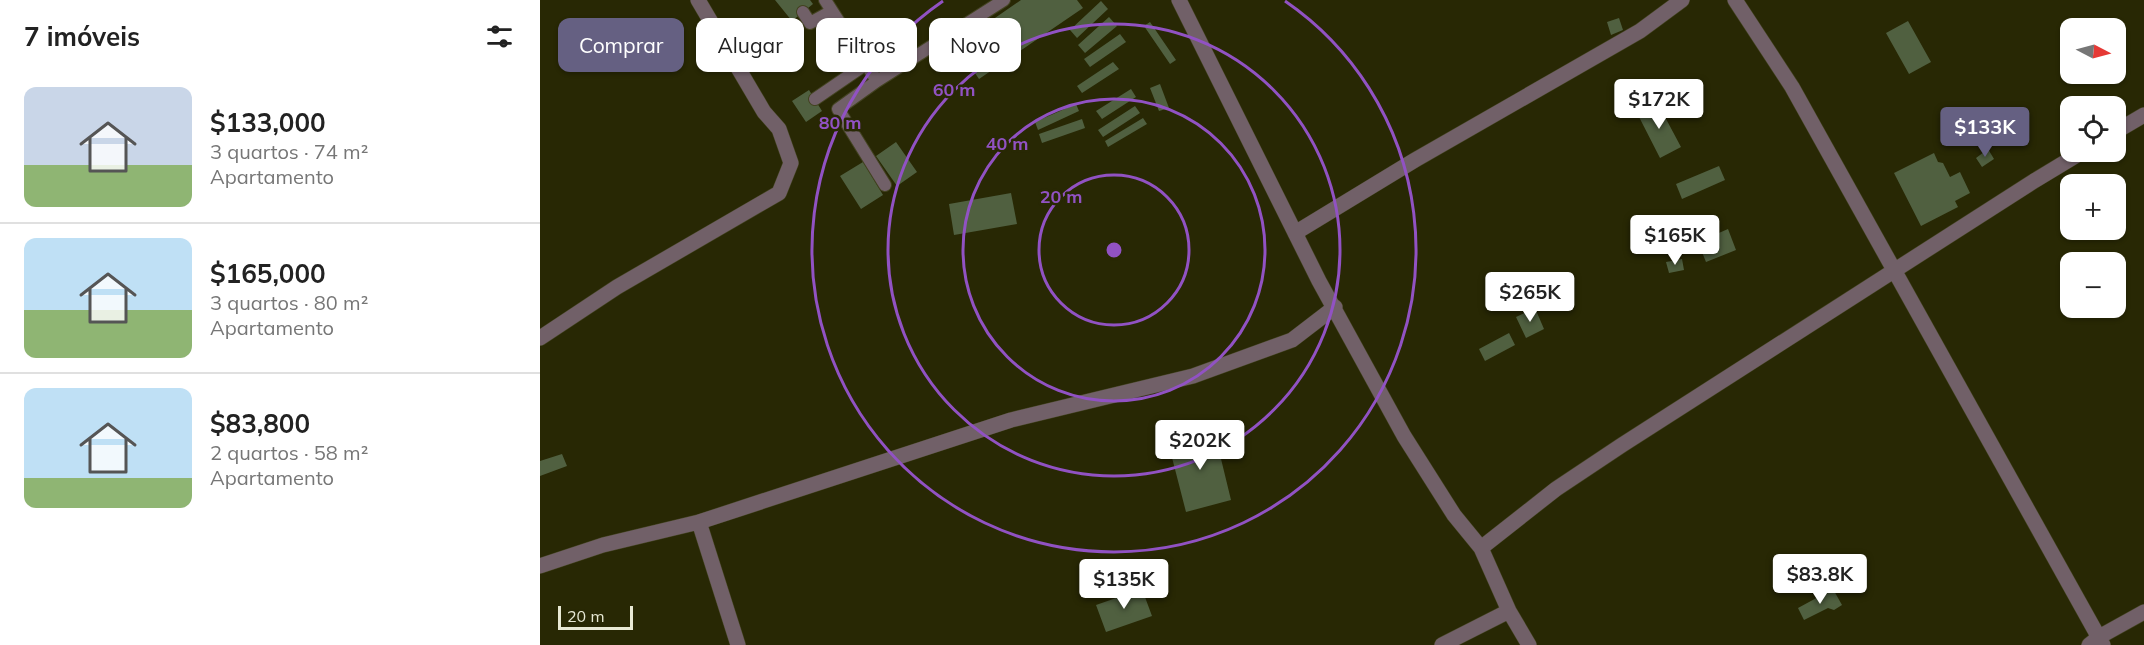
<!DOCTYPE html>
<html lang="pt">
<head>
<meta charset="utf-8">
<style>
  :root { --surface:#fff; --page:#f6f6f6; --text:#222; --muted:#767676; --line:#e0e0e0; --accent:#656082 }
  body { margin:0; font-family:Mulish,sans-serif; background:var(--page); color:var(--text); height:100vh; display:flex; flex-direction:column; font-size:22px; white-space:nowrap }
  * { box-sizing:border-box; margin:0 }
  p { font-size:20px; color:var(--muted) }
  .icon { flex:none; width:33px; height:33px; fill:none; stroke:currentColor; stroke-width:2; stroke-linecap:round; stroke-linejoin:round }
  .map { position:relative; flex:1; overflow:hidden }
  .side { display:flex; flex-direction:column; background:var(--surface); width:540px }
  .side>* { flex:none }
  .top-card { position:absolute; left:18px; top:18px; width:570px; height:54px; display:flex; gap:12px }
  .needle { width:39px; rotate:96deg }
  .tools { position:absolute; left:1520px; top:18px; display:grid; gap:12px }
  .tools a { display:grid; place-items:center; width:66px; height:66px; border-radius:12px; background:var(--surface); box-shadow:0 2px 4px #0004; font-size:30px }
  .scale { position:absolute; left:18px; bottom:15px; width:75px; box-sizing:border-box; padding-left:6px; border:3px solid #e8e9d5; border-top:0; font-size:16px; line-height:21px; white-space:nowrap; color:#e8e9d5; -webkit-text-stroke:4px #282804; paint-order:stroke }
  .price { position:absolute; translate:-50% -51px; padding:0 14px; border-radius:6px; background:#fff; color:#222; font-size:20px; line-height:39px; filter:drop-shadow(0 2px 3px #0008) }
  .price::after { content:''; position:absolute; left:50%; top:36px; width:18px; height:14px; margin-left:-9px; background:inherit; clip-path:polygon(0 0,100% 0,50% 100%) }
  .price.active { background:var(--accent); color:#fff }
  ul { padding:0; list-style:none }
  li { display:flex; align-items:center; gap:18px; height:150px; padding:0 24px }
  li+li { border-top:2px solid var(--line) }
  li span { display:grid; place-items:center; flex:none; width:168px; height:120px; border-radius:12px; color:#555 }
  li>.icon { margin-inline-start:auto }
  span .icon { width:72px; height:72px; fill:#fffc; stroke-width:1 }
  li b { font-size:26px }
  h2 { display:flex; justify-content:space-between; align-items:center; height:72px; padding:0 24px; font-size:26px }
  .chip { padding:0 21px; border-radius:12px; background:var(--surface); box-shadow:0 2px 4px #0004; font-size:21px; line-height:54px }
  .chip.active { background:var(--accent); color:#fff }
  main { display:flex; flex:1; min-height:0 }
  .map>svg:first-child { display:block }
</style>
</head>
<body>
<main>
<section class="side">
<h2>7 imóveis<svg class="icon" aria-label="filters" viewBox="0 0 24 24"><path d="M4 7h16M4 17h16"/><circle cx="9" cy="7" r="2"/><circle cx="15" cy="17" r="2"/></svg></h2>
<ul>
<li><span style="background:linear-gradient(#c9d6e8 65%,#8fb573 0)"><svg class="icon" aria-label="home" viewBox="0 0 24 24"><path d="M3 11l9-7 9 7M6 9v11h12V9"/></svg></span><div><b>$133,000</b><p>3 quartos · 74 m²</p><p>Apartamento</p></div></li>
<li><span style="background:linear-gradient(#bfe0f5 60%,#8fb573 0)"><svg class="icon" aria-label="home" viewBox="0 0 24 24"><path d="M3 11l9-7 9 7M6 9v11h12V9"/></svg></span><div><b>$165,000</b><p>3 quartos · 80 m²</p><p>Apartamento</p></div></li>
<li><span style="background:linear-gradient(#bfe0f5 75%,#8fb573 0)"><svg class="icon" aria-label="home" viewBox="0 0 24 24"><path d="M3 11l9-7 9 7M6 9v11h12V9"/></svg></span><div><b>$83,800</b><p>2 quartos · 58 m²</p><p>Apartamento</p></div></li>
</ul>
</section>
<div class="map">
<svg width="1604" height="645" viewBox="0 0 1604 645">
  <rect width="100%" height="100%" fill="#282804"/>
  <path fill="#506040" d="M235 0H270L273 4 252 21Z
    M481 0H537L543 8 439 79 416 45Z
    M561 1 568 9 537 38 530 30Z
    M569 17 577 26 545 53 538 45Z
    M1079 18 1083 30 1071 35 1067 22Z
    M1368 21 1391 62 1369 74 1346 33Z
    M610 22 636 60 630 64 604 26Z
    M580 34 586 42 550 67 544 59Z
    M573 62 579 69 542 93 537 86Z
    M620 84 629 108 619 111 610 88Z
    M591 89 596 97 562 119 556 111Z
    M269 90 282 111 266 122 252 101Z
    M1117 102 1141 147 1120 158 1097 113Z
    M536 104 539 111 498 130 495 122Z
    M595 106 600 113 563 137 558 130Z
    M603 118 607 124 568 147 565 141Z
    M542 119 545 128 502 143 499 134Z
    M356 142 377 172 357 186 336 156Z
    M1448 149 1454 159 1442 167 1436 158Z
    M1394 153 1398 162 1403 163 1410 177 1420 172 1430 193 1415 201 1418 207 1381 226 1354 173Z
    M323 162 343 195 321 209 300 176Z
    M1179 166 1185 180 1142 199 1136 184Z
    M471 193 477 224 414 235 409 204Z
    M1188 229 1196 250 1166 262 1158 242Z
    M1142 259 1144 270 1129 273 1126 262Z
    M995 308 1004 329 986 338 976 317Z
    M969 333 975 345 945 361 939 349Z
    M674 430 691 500 646 512 628 442Z
    M22 454 27 466 0 476V461Z
    M602 589 612 616 566 632 556 605Z
    M1293 589 1302 605 1294 610 1288 608 1264 620 1258 608Z"/>
  <g fill="none" stroke-linecap="round" stroke-linejoin="round">
    <g stroke="#434321" stroke-width="14">
      <path id="lane" d="M285 0 337 81 464 0
        M263 12 270 23 292 11
        M337 81 298 109 345 185
        M275 99 326 64"/>
    </g>
    <g stroke="#434321" stroke-width="16">
      <path id="street" d="M639 0 779 281 864 436 914 515 941 548 969 611 989 645
        M1195 0 1252 87 1563 645
        M1575 132 1604 115
        M755 233 875 160 1100 31 1142 0
        M0 338 77 287 239 193 251 163 239 129 224 112 158 0
        M159 522 198 645
        M941 548 1016 489 1082 445 1494 181 1542 152
        M0 566 63 545 159 522 471 420 653 376 752 340 795 307
        M902 645 969 611
        M1549 645 1559 637 1604 612"/>
    </g>
    <use href="#lane" stroke="#716068" stroke-width="12"/>
    <use href="#street" stroke="#716068" stroke-width="15"/>
  </g>
  <g fill="none" stroke="#9152c3" stroke-width="3">
    <circle cx="574" cy="250" r="75"/>
    <circle cx="574" cy="250" r="151"/>
    <circle cx="574" cy="250" r="226"/>
    <path d="M745 1A302 302 0 1 1 403 1"/>
  </g>
  <circle cx="574" cy="250" r="9" fill="#9152c3" stroke="#282804" stroke-width="3"/>
  <g font-size="18" text-anchor="middle" font-weight="bold" fill="#9152c3" stroke="#282804" stroke-width="5" stroke-linejoin="round" paint-order="stroke">
    <text x="414" y="96">60 m</text>
    <text x="300" y="129">80 m</text>
    <text x="467" y="150">40 m</text>
    <text x="521" y="203">20 m</text>
  </g>
</svg>
<div class="tools">
<a><svg class="needle" viewBox="-14 -14 28 28"><path d="M0-13l5 13h-10z" fill="#e53935"/><path d="M0 13l5-13h-10z" fill="#767676"/></svg></a>
<a><svg class="icon" aria-label="locate" viewBox="0 0 24 24"><circle cx="12" cy="12" r="6"/><path d="M12 2v4M12 18v4M2 12h4M18 12h4"/></svg></a>
<a>+</a>
<a>−</a>
</div>
<div class="scale">20 m</div>
<b class="price" style="left:1119px;top:130px">$172K</b>
<b class="price active" style="left:1445px;top:158px">$133K</b>
<b class="price" style="left:1135px;top:266px">$165K</b>
<b class="price" style="left:990px;top:323px">$265K</b>
<b class="price" style="left:660px;top:471px">$202K</b>
<b class="price" style="left:1280px;top:605px">$83.8K</b>
<b class="price" style="left:584px;top:610px">$135K</b>
<div class="top-card">
<a class="chip active">Comprar</a>
<a class="chip">Alugar</a>
<a class="chip">Filtros</a>
<a class="chip">Novo</a>
</div>
</div>
</main>
</body>
</html>
